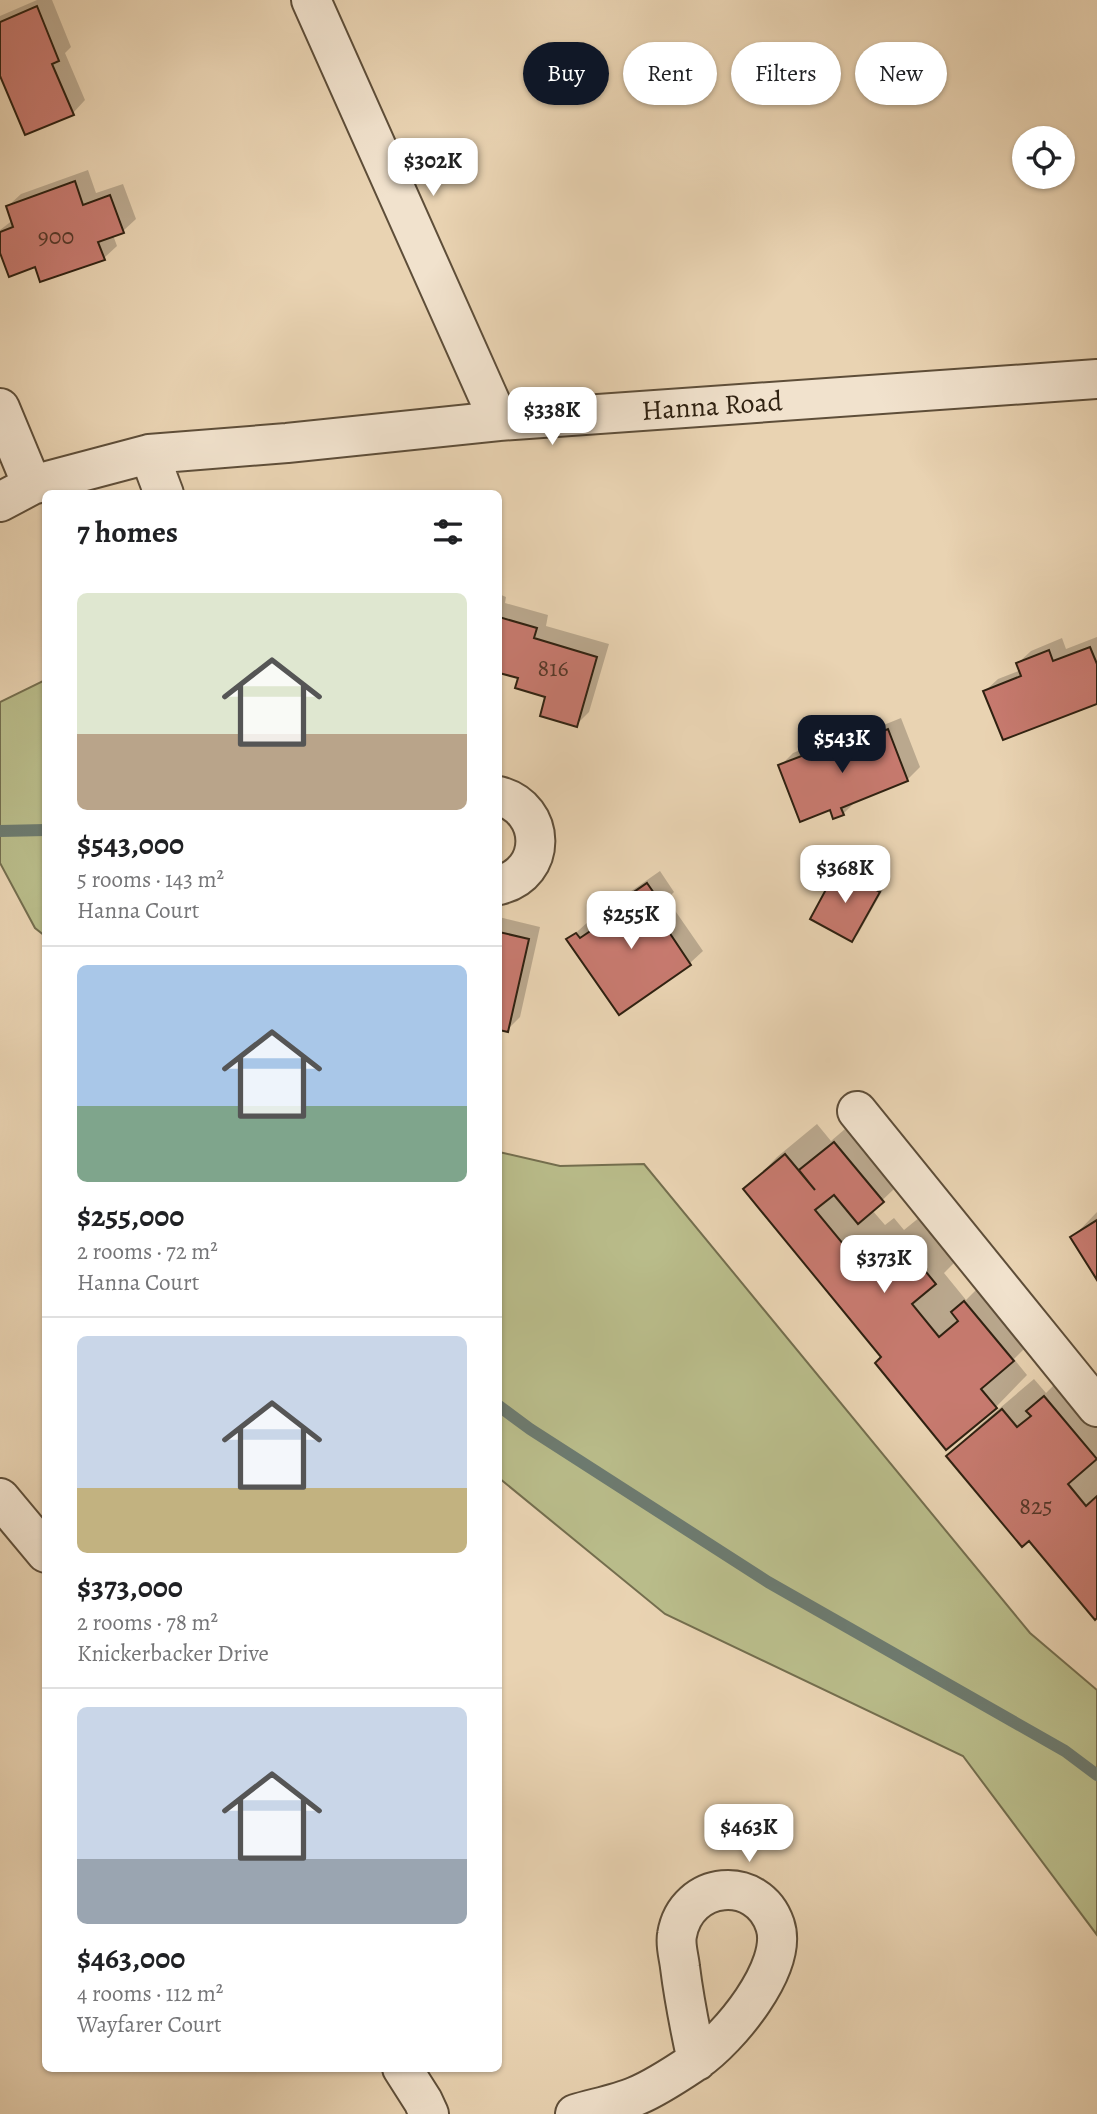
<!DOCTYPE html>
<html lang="en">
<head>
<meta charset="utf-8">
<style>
  :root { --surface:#fff; --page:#f6f6f6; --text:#202124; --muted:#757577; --line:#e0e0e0; --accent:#111827 }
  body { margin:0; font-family:Alegreya,serif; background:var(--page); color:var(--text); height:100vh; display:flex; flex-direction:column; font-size:26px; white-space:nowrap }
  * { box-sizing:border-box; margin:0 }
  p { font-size:23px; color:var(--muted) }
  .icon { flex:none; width:38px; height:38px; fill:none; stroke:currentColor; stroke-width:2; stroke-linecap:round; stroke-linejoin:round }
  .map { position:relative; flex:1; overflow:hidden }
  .side { position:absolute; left:42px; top:490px; width:460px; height:1582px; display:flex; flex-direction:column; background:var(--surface); border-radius:10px; box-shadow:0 2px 5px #0004 }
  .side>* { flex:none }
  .top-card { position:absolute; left:523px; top:42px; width:467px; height:63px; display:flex; gap:14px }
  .tools { position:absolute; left:1012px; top:126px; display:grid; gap:14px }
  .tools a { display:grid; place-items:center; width:63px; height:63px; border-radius:50%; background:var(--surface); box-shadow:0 2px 5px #0004; font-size:35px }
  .price { position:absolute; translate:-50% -60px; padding:0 16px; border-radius:14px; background:#fff; color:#222; font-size:23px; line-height:46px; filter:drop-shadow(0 2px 4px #0008) }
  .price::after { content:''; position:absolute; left:50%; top:42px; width:21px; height:16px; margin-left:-10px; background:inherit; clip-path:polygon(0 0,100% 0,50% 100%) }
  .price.on { background:var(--accent); color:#fff }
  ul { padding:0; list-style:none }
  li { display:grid; align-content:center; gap:14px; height:371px; padding:0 35px }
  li+li { border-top:2px solid var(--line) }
  li span { display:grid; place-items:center; height:217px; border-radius:10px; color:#555 }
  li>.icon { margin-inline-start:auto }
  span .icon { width:126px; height:126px; fill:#fffc; stroke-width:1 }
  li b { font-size:30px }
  h2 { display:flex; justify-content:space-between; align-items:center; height:84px; padding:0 35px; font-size:30px }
  .chip { padding:0 24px; border-radius:32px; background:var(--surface); box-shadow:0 2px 5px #0004; font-size:24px; line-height:63px }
  .chip.on { background:var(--accent); color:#fff }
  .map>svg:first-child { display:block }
</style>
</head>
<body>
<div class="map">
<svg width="1097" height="2114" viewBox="0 0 1097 2114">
  <rect width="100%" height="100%" fill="#e9d3b2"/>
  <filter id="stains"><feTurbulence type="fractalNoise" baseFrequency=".00286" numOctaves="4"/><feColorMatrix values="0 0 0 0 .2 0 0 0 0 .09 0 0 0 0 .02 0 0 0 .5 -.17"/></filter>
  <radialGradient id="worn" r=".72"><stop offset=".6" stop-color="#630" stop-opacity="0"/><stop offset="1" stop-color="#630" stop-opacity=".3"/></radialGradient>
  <path fill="#b9bc8a" stroke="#746e4e" stroke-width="2" d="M45 680V936L35 928 0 863V702Z
    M499 1152 560 1166 644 1164 1030 1633 1097 1690V1935L963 1756 665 1614 499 1478Z"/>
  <path fill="#0003" d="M37 0H52L71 47 65 53 85 100 73 113 0 71V16Z
    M88 170 96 193 123 184 136 219 123 231 113 235 117 246 104 258 36 265 0 248V230L13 220 8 206 21 194Z
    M499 594 506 597 505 603 548 615 546 626 609 644 589 712 576 725 548 696 520 677 499 671Z
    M1097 637V702L985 691 998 679 1021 670 1018 663 1031 651 1062 638 1066 649Z
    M901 718 920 767 907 780 856 801 843 814 831 808 780 766 793 753 846 732 849 739Z
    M844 864 885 886 858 934 852 940 838 870Z
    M660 871 674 892 667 899 703 951 690 963 619 1013 569 939 589 921 593 927 618 910 615 907 627 894Z
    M499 917 540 927 520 1017 507 1030 499 1028Z
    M866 1111 915 1169 872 1210 885 1225 894 1218 904 1230 931 1208 966 1251 944 1273 966 1300 985 1281 1044 1329 1014 1359 1027 1375 996 1407 946 1447 883 1357 746 1189 777 1157 817 1124 831 1141Z
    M1097 1212V1277L1072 1238Z
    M1034 1379 1046 1393 1060 1379 1097 1391V1616L1030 1538 948 1456 980 1425Z"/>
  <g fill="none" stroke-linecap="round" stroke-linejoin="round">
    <path stroke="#6d7b70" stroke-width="12" d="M0 831 46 830
      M499 1406 530 1429 768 1582 1065 1751 1097 1775"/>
  </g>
  <path fill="#c77a6f" stroke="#2f2111" stroke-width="2" d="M37 6 59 61 52 64 74 115 25 135 0 76V22Z
    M75 181 83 205 110 195 124 233 98 242 105 260 40 282 35 267 9 277 0 253V232L13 227 6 206Z
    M499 617 537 628 534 638 597 657 577 727 540 716 545 697 515 688 518 678 499 673Z
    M1090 647 1097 664V704L1003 740 983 691 1021 676 1016 663 1049 650 1053 661Z
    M888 729 908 781 841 808 844 815 833 819 830 810 800 822 778 765 833 744 836 750Z
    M837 869 880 892 852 942 810 919Z
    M647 883 663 906 655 911 691 965 619 1015 566 939 576 933 580 938 617 913 612 907Z
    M499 932 529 939 508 1032 499 1030Z
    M834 1142 884 1202 858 1224 834 1195 815 1210 853 1256 861 1248 872 1260 898 1238 936 1284 912 1304 939 1337 958 1321 951 1312 964 1301 1014 1361 981 1389 997 1408 946 1450 875 1363 881 1357 743 1189 785 1154 815 1190 799 1170Z
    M1097 1220V1280L1070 1237Z
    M1044 1396 1097 1459 1068 1484 1086 1506 1097 1496V1618L1095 1620 1029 1541 1022 1547 946 1456 1002 1409 1017 1427 1031 1416 1026 1411Z"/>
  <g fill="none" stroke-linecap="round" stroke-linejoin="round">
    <g stroke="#5e4e39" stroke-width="42">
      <path id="minor" d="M311 0 499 421
        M0 408 32 485
        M149 454 164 494
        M0 502 32 485 149 454 287 443 499 421 1097 379
        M499 796C547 809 548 873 499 885
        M857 1111 1097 1407
        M0 1498 46 1553
        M402 2068 423 2101 429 2114
        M575 2114C595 2108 617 2104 636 2096 656 2088 678 2073 696 2061 728 2039 789 1967 775 1925 758 1874 686 1880 677 1935 675 1945 679 1957 680 1967 684 1999 690 2029 697 2061"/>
    </g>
    <use href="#minor" stroke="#f1e2cd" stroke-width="38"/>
  </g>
  <g text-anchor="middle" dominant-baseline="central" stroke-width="5" stroke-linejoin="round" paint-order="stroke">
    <g font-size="24" fill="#553728">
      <text x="56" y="236">900</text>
      <text x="553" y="668">816</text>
      <text x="1036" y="1506">825</text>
    </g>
    <g font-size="28" fill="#2f2111" stroke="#f1e2cd">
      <text transform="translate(712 406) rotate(-4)">Hanna Road</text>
    </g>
  </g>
  <rect width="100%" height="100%" filter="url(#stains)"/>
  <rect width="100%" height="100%" fill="url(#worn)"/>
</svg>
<div class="tools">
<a><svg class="icon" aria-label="locate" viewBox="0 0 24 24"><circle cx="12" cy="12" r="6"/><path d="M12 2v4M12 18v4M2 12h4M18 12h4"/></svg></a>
</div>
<b class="price" style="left:433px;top:198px">$302K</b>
<b class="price" style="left:552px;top:447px">$338K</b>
<b class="price on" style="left:842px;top:775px">$543K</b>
<b class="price" style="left:845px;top:905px">$368K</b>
<b class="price" style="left:631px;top:951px">$255K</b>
<b class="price" style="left:884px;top:1295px">$373K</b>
<b class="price" style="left:749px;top:1864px">$463K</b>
<div class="top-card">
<a class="chip on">Buy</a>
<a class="chip">Rent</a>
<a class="chip">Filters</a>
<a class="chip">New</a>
</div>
<section class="side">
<h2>7 homes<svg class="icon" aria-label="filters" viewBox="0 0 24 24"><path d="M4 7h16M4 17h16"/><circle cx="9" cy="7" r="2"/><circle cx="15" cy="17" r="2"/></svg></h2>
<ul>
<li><span style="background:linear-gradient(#dfe7d0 65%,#b9a48a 0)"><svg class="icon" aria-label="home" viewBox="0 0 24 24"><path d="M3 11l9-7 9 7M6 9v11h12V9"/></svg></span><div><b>$543,000</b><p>5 rooms · 143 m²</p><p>Hanna Court</p></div></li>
<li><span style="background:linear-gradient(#a9c7e8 65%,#7fa58c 0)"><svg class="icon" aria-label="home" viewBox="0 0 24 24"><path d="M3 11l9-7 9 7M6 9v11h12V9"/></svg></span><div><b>$255,000</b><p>2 rooms · 72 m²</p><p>Hanna Court</p></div></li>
<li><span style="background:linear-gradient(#c9d6e8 70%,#c2b280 0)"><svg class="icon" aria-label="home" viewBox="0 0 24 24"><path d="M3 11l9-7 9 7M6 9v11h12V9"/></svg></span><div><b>$373,000</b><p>2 rooms · 78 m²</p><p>Knickerbacker Drive</p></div></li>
<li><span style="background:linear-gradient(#c9d6e8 70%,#9aa5b1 0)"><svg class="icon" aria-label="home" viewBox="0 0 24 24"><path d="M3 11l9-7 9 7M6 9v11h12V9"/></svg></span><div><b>$463,000</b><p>4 rooms · 112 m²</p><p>Wayfarer Court</p></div></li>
</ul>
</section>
</div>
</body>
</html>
